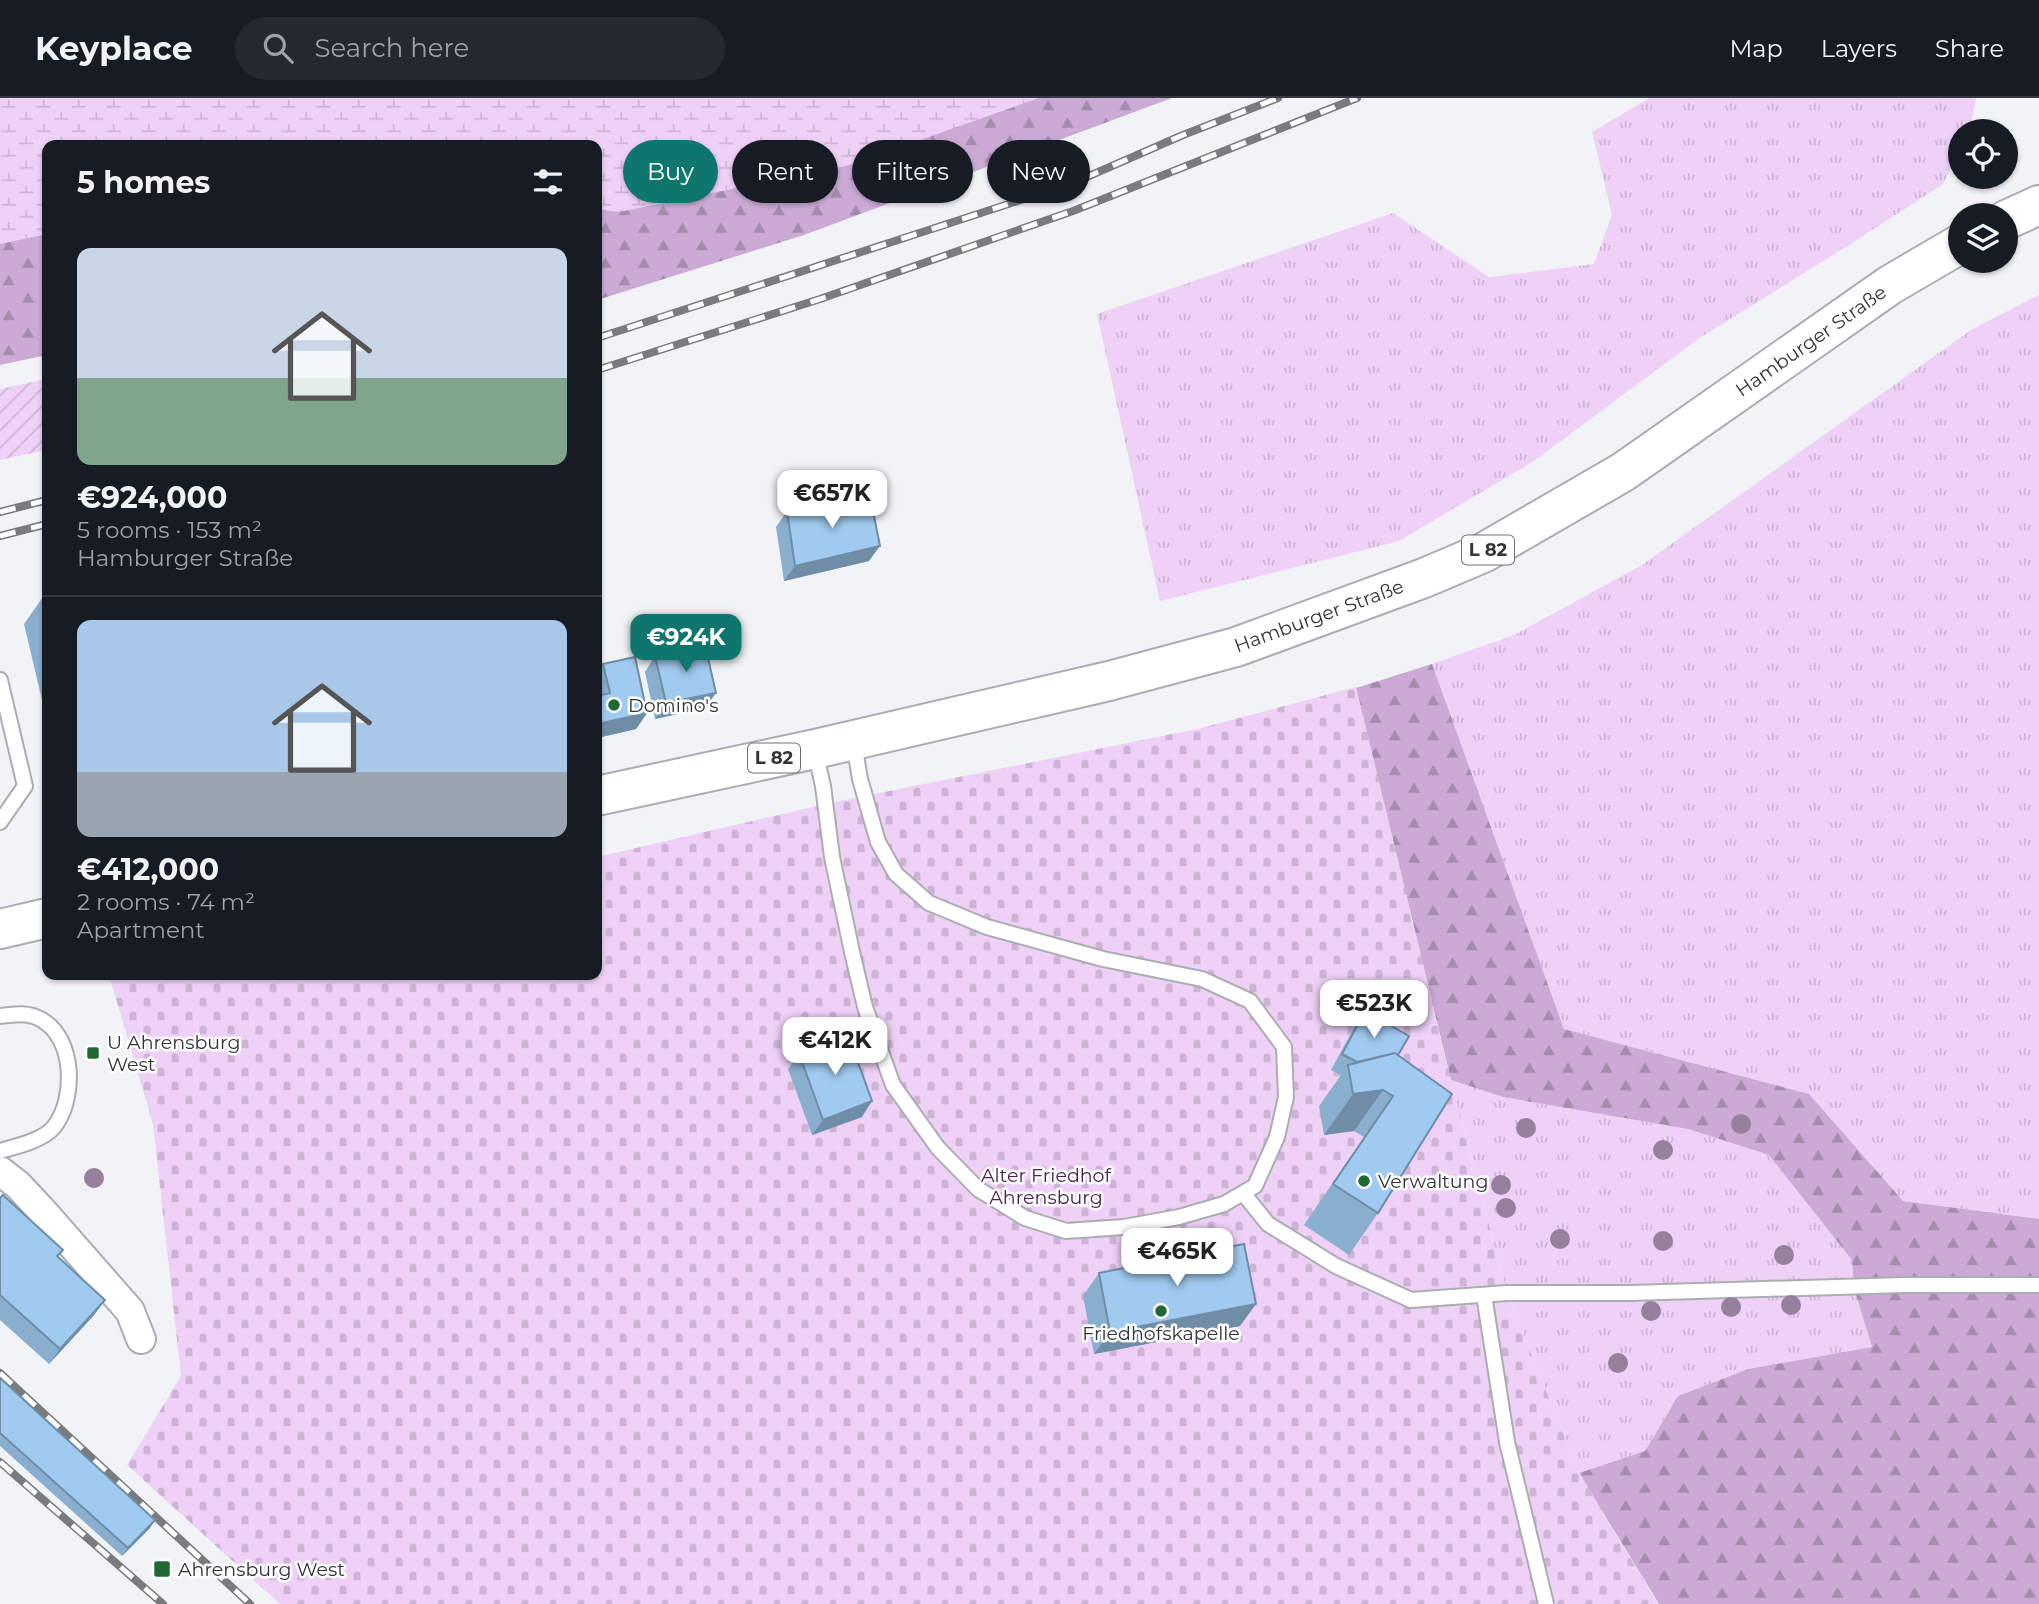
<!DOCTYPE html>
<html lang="en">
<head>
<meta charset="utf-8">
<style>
  :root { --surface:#171b24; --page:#242831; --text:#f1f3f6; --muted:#9ea1a6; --line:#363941; --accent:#0f766e }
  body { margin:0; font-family:Montserrat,sans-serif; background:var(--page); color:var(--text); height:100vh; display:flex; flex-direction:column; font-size:26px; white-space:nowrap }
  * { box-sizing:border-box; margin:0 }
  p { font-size:23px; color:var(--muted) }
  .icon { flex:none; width:38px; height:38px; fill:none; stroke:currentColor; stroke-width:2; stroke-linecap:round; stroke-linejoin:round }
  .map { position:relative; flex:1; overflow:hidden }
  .sheet { position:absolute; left:42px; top:42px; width:560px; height:840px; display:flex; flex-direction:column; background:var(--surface); border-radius:14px; box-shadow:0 2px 5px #0004 }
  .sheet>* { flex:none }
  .hud { position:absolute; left:623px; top:42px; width:665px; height:63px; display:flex; gap:14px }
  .tools { position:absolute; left:1948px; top:21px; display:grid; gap:14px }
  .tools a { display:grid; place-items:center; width:70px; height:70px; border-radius:50%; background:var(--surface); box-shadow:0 2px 5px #0004; font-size:35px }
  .price { position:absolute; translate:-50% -60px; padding:0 16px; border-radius:14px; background:#fff; color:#222; font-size:23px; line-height:46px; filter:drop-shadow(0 2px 4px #0008) }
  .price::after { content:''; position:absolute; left:50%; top:42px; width:21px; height:16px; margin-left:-10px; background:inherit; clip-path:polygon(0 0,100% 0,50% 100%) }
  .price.on { background:var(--accent); color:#fff }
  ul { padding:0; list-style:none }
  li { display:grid; align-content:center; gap:14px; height:371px; padding:0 35px }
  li+li { border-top:2px solid var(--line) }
  li span { display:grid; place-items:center; height:217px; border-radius:14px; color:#555 }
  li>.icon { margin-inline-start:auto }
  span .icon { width:126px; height:126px; fill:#fffc; stroke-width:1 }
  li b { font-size:30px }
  h2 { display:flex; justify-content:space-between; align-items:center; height:84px; padding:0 35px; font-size:30px }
  .pill { padding:0 24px; border-radius:32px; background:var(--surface); box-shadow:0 2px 5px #0004; font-size:24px; line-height:63px }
  .pill.on { background:var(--accent); color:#fff }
  header { display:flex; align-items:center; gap:42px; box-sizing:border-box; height:98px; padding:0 35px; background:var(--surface); border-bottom:2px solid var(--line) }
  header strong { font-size:33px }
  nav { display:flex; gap:38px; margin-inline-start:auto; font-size:24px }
  .search { width:490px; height:63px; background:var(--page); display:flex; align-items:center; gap:18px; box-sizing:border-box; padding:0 24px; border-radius:38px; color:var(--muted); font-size:26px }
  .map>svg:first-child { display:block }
</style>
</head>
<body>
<header>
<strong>Keyplace</strong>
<div class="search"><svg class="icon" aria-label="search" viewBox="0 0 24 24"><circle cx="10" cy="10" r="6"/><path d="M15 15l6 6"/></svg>Search here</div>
<nav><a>Map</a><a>Layers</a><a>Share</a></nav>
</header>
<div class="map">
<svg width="2039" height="1506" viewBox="0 0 2039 1506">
  <defs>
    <pattern id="grass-tufts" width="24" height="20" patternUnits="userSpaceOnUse" patternTransform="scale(1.75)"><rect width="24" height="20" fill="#efd1f8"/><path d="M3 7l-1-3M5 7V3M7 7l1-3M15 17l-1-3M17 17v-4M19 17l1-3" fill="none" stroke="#cdb4d5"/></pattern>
    <pattern id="forest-firs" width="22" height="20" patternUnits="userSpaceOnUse" patternTransform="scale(1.75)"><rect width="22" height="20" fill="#cbaad5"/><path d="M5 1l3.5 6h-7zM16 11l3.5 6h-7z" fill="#a58bae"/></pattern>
    <pattern id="wetland-marsh" width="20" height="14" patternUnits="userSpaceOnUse" patternTransform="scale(1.75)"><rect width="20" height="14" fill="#efd1f8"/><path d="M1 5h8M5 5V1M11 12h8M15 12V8" fill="none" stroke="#cdb4d5"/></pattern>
    <pattern id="cemetery-stones" width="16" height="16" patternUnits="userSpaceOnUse" patternTransform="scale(1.75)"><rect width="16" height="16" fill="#efd1f8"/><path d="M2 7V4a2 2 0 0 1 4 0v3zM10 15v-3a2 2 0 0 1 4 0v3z" fill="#cdb4d5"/></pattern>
    <pattern id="garden-furrows" width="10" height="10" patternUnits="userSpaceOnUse" patternTransform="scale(1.75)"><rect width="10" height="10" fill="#efd1f8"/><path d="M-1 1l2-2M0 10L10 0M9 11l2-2" fill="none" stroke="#cdb4d5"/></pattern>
  </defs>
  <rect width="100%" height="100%" fill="#f1f3f7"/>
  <path fill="url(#grass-tufts)" d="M1649 0H1976L1970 31 1960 33V51L1943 86 1849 147 1701 239 1534 363 1399 443 1160 503 1097 216 1393 115 1489 179 1594 166 1612 117 1592 34Z
    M2039 197V1121L1903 1103 1809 996 1564 931 1432 566 1514 537 1642 467 1971 232Z
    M1451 982 1503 999 1688 1031 1769 1057 1852 1162 1854 1190 1872 1249 1748 1271 1678 1298 1645 1353 1579 1375 1507 1195Z"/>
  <path fill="url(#forest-firs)" d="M0 0H1172L804 137 597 202V47H47V257L0 267Z
    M1432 566 1564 931 1809 996 1903 1103 2039 1121V1506H1659L1579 1375 1645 1353 1678 1298 1748 1271 1872 1249 1854 1190 1852 1162 1769 1057 1688 1031 1503 999 1451 982 1356 590Z"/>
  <path fill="url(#wetland-marsh)" d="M0 0H1039L846 68 619 114 597 111V47H47V136L0 146Z"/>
  <path fill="url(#cemetery-stones)" d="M1356 589 1451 982 1507 1195 1579 1375 1658 1506H280L127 1367 181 1278 153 1026 109 877H597V759L825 706 1197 631Z"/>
  <path fill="url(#garden-furrows)" d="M47 281V352L0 362V291Z"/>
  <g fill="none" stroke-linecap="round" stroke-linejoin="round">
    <g stroke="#acadb1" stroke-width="18">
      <path id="service" d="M0 582 25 688 0 724
        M815 653 823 688 832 759 852 854 865 909 893 987 938 1050 978 1091 1025 1120 1066 1133 1124 1129 1179 1119 1224 1106 1255 1088 1277 1039 1286 999 1284 949 1250 903 1202 881 1103 861 987 829 929 805 896 776 878 744 860 681 854 645
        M0 918C15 916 29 914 42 922 75 941 76 1001 54 1029 42 1043 17 1048 0 1053
        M1243 1095 1268 1126 1336 1168 1411 1202 1507 1195H1630L1904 1187H2039
        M1484 1197 1507 1344 1546 1506"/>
    </g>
    <g stroke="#acadb1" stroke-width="32">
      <path id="minor" d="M0 1073 18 1087 45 1116 130 1213 141 1241"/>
    </g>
    <g stroke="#acadb1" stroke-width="42">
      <path id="primary" d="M2006 122 2039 107
        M597 698 815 651 1109 583 1236 549 1424 480 1483 455 1623 374 1890 187 1960 146
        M0 831 47 820"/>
    </g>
    <use href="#service" stroke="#fff" stroke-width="14"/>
    <use href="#minor" stroke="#fff" stroke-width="28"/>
    <use href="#primary" stroke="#fff" stroke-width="38"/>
    <g stroke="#797b7e" stroke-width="8">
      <path id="rail" d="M597 240 1073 85 1183 37 1278 0
        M597 272 820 201 1073 113 1357 0
        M0 414 47 402
        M0 438 47 426
        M0 1275 250 1506
        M0 1364 163 1506"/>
    </g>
    <use href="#rail" stroke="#fff" stroke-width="5" stroke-dasharray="16" stroke-linecap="butt"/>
  </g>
  <g fill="#96809e">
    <circle cx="1741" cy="1026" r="10"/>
    <circle cx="1526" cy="1030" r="10"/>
    <circle cx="1663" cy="1052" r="10"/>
    <circle cx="94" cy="1080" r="10"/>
    <circle cx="1501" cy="1087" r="10"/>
    <circle cx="1506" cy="1110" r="10"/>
    <circle cx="1560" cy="1141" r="10"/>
    <circle cx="1663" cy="1143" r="10"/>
    <circle cx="1784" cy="1157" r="10"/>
    <circle cx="1791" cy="1207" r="10"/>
    <circle cx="1731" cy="1209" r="10"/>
    <circle cx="1651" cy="1213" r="10"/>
    <circle cx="1618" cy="1265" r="10"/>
  </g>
  <path fill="#8aaece" d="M787 413 869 463 784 483 776 429Z
    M47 495V623L24 526 45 496Z
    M655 558 705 610 655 621 645 574Z
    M603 566 647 615 636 631 597 640V575Z
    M1365 913 1398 957 1378 1115 1349 1157 1304 1127 1364 1039 1354 1033 1324 1037 1319 1008 1341 977 1331 972 1355 928Z
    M799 955 862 1019 812 1037 788 971Z
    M0 1100 63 1152 58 1159 105 1202 94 1217 49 1266 0 1222Z
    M1099 1175 1240 1228 1094 1256 1083 1198Z
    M0 1280 150 1430 122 1458 0 1348Z"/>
  <path fill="#708da7" d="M880 448 869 463 784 483 795 468Z
    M716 595 705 610 655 621 666 605Z
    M647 615 636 631 597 640V626Z
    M1383 992 1354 1033 1324 1037 1353 996Z
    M872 1003 862 1019 812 1037 823 1022Z
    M105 1202 94 1217 49 1266 60 1251Z
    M1256 1206 1240 1228 1094 1256 1110 1234Z
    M155 1422 150 1430 122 1458 128 1450Z"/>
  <path fill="#a0caef" stroke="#708da7" stroke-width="2" d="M870 398 880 448 795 468 787 413Z
    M705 547 716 595 666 605 655 558Z
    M635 559 647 615 597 626V598L610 595 603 566Z
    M1365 913 1409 938 1398 957 1395 955 1357 964 1342 956Z
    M848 937 872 1003 823 1022 799 955Z
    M1395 955 1452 996 1378 1115 1333 1086 1393 998 1383 992 1353 996 1348 967Z
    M3 1097 63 1152 57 1158 105 1202 60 1251 0 1197V1100Z
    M1244 1146 1256 1206 1110 1234 1099 1175Z
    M0 1280 155 1422 128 1450 0 1335Z"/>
  <g fill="#1f6835" stroke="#fff" stroke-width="2.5">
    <circle cx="614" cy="607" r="7"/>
    <rect x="86" y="948" width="14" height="14" rx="3.5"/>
    <circle cx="1364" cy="1083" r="7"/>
    <circle cx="1161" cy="1213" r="7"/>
    <rect x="153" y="1462" width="18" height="18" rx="3.5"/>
  </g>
  <g text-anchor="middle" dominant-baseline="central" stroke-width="5" stroke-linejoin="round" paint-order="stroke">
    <g fill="#fff" stroke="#707072" stroke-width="2">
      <rect x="1462" y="437.5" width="52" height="29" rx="5"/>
      <rect x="748" y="645.5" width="52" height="29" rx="5"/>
    </g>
    <g font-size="18" font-weight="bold" fill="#323335">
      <text x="1488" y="452">L 82</text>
      <text x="774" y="660">L 82</text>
    </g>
    <g font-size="19" fill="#323335" stroke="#fff">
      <text transform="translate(1811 243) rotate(-35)">Hamburger Straße</text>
      <text transform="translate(1319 518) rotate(-20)">Hamburger Straße</text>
    </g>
    <g font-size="19" fill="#323335" stroke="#fff" text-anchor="start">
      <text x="628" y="607">Domino's</text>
      <text x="107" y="944">U Ahrensburg<tspan x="107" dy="22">West</tspan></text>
      <text x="1378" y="1083">Verwaltung</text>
      <text x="1161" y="1235" text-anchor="middle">Friedhofskapelle</text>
      <text x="178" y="1471">Ahrensburg West</text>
    </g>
    <g font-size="19" fill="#4b2256" stroke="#fff">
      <text x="1046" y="1077">Alter Friedhof<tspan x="1046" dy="22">Ahrensburg</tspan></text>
    </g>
  </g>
</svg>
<div class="tools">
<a><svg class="icon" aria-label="locate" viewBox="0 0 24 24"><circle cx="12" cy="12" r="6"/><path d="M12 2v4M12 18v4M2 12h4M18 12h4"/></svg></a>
<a><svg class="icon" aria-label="layers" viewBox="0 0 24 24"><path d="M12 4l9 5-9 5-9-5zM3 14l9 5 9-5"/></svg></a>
</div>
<b class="price" style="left:832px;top:432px">€657K</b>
<b class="price on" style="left:686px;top:576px">€924K</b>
<b class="price" style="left:1374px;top:942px">€523K</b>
<b class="price" style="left:835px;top:979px">€412K</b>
<b class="price" style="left:1177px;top:1190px">€465K</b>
<div class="hud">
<a class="pill on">Buy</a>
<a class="pill">Rent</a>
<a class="pill">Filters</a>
<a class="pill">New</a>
</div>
<section class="sheet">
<h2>5 homes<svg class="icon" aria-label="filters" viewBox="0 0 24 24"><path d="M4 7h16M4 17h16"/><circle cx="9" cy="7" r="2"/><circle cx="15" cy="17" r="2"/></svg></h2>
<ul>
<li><span style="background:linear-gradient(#c9d6e8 60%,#7fa58c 0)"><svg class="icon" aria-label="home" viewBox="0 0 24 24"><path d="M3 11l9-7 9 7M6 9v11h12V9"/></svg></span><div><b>€924,000</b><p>5 rooms · 153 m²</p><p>Hamburger Straße</p></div></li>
<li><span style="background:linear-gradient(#a9c7e8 70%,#9aa5b1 0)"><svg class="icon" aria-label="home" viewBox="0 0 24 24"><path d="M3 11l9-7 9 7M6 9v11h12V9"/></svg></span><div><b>€412,000</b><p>2 rooms · 74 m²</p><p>Apartment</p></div></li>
</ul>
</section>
</div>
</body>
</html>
